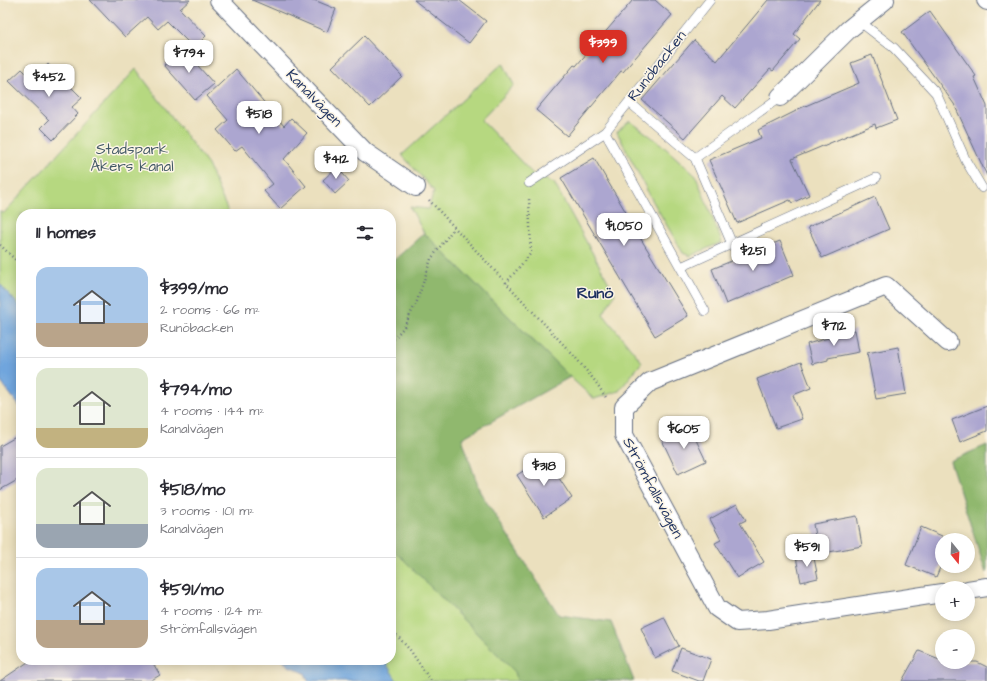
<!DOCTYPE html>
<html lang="en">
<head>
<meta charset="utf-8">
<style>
  :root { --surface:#fff; --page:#f2f2f3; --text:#2b2b33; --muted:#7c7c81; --line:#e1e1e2; --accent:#d93025 }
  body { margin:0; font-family:"Architects Daughter",sans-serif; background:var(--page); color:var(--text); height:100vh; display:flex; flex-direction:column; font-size:15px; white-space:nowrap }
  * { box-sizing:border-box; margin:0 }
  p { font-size:13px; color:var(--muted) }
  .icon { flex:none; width:22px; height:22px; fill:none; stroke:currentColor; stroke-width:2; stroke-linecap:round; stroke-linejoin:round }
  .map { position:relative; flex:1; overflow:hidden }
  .side { position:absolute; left:16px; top:209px; width:380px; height:456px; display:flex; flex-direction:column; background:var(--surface); border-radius:16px; box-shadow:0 2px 10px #0003 }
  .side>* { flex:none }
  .needle { width:26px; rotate:162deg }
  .controls { position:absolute; left:935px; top:533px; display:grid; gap:8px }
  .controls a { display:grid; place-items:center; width:40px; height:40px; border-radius:50%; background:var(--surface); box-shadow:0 2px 10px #0003; font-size:20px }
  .price { position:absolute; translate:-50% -34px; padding:0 9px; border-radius:8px; background:#fff; color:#222; font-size:13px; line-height:26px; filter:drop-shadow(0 1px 2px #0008) }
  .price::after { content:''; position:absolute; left:50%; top:24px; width:12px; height:9px; margin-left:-6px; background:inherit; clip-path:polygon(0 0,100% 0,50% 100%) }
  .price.current { background:var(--accent); color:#fff }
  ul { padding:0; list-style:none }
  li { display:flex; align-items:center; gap:12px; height:100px; padding:0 20px }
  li+li { border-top:1px solid var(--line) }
  li span { display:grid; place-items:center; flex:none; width:112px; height:80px; border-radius:12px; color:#555 }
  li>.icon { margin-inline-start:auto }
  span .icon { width:48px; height:48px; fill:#fffc; stroke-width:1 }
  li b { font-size:17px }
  h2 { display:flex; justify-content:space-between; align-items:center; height:48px; padding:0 20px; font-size:17px }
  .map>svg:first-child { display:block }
</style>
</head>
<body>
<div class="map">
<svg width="987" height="681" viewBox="0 0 987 681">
  <rect width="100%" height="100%" fill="#fcf5e5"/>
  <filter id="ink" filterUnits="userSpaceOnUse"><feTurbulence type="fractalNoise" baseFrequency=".025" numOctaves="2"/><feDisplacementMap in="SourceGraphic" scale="8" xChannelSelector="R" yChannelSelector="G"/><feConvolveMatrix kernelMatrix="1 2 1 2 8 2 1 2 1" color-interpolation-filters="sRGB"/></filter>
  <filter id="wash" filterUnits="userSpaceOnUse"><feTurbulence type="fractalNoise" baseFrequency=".012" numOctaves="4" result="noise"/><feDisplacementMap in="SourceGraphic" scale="16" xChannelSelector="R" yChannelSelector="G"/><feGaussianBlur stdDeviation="0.9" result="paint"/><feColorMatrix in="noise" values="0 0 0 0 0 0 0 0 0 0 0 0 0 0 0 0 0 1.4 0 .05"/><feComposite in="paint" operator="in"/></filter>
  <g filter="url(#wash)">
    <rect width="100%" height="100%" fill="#ebe0be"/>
    <path fill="#b6d880" stroke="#68846f" d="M503 63 514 85 481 120 533 174 554 183 615 294 603 314 642 362 619 391 594 399 570 377 424 233 410 207 428 209 434 191 402 155Z
      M136 69 208 165 229 214H21V308L0 284V211L3 214Z
      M630 121 661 144 696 176 722 242 690 256 683 253 651 198 617 132Z
      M391 550 402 558 516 672 517 681H397L384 660H391Z"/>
    <path fill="#90b86e" stroke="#567466" d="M424 233 570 377 462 438 480 492 559 615 611 622 634 681H517L515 672 402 558 391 550V263Z
      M987 445V573H986L950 461Z"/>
    <path fill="#70a5dd" stroke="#466a9e" d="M0 284 21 308V408L0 381Z
      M282 660H384L397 681H308L305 673 289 666Z"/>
    <g id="blocks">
      <path fill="#aca6d0" d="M90 0H190L180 9 206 36 194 48 167 21 158 29 147 17 125 37Z
        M252 0H314L336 9 327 32Z
        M414 0H459L486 21 469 43Z
        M633 0H655L672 15 623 72 621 71 567 136 536 110 574 65 576 66Z
        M768 0H820L794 34 800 39 773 71 770 69 735 108 722 96 685 138 642 100 694 40 717 61Z
        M930 11 976 76 974 77 987 106V176L954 104 902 32Z
        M364 36 402 76 370 107 332 67Z
        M183 49 214 84 195 100 164 65Z
        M872 55 897 120 876 128 875 124 792 159 809 195 792 203 790 200 737 223 709 160 761 138 758 130 796 111V110L859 83 851 63Z
        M48 64 82 98 72 107 78 114 53 140 41 128 49 120 9 81 22 69 33 80Z
        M236 69 284 126 291 118 307 133 284 159 306 186 280 209 264 191 273 184 242 146 235 151 217 130 228 120 207 96Z
        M594 158 634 226H633L688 316 655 336 561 178Z
        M337 167 349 181 335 194 323 180Z
        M875 197 889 229 822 258 808 227Z
        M780 241 794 275 726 304 712 269Z
        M855 330 859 352 828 358V360L812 364 807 344 836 336V333Z
        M898 347 906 394 876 399 867 353Z
        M801 362 811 388 793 395 802 419 776 428 757 379Z
        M987 406V431L960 442 952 420Z
        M689 425 706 461 678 474 661 438Z
        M21 434V478L0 490V446Z
        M545 457 572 498 544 517 517 475Z
        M737 504 746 520 740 523 764 562 737 578 715 543 721 540 710 519Z
        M857 516 862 546 818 554 813 524Z
        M921 527 942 536V563L936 577 906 565Z
        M813 553 818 578 801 582 796 557Z
        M664 617 679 646 655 658 641 628Z
        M681 648 711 659 703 681H699L672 671Z
        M919 651 942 660V662H977L987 667V681H902Z
        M31 660H151L160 675 150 681H0Z"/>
    </g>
  </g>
  <g filter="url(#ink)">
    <use href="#blocks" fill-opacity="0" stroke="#646d80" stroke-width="1"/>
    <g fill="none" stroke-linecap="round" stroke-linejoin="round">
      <g stroke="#646d80" stroke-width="10">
        <path id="service" d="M859 21 894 48 936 93 966 161 982 188
          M629 102 695 158 732 244
          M605 132 705 311
          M695 158 780 97
          M529 183 605 132 710 0
          M681 267 876 178"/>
      </g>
      <g stroke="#646d80" stroke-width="20">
        <path id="minor" d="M219 0 365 152 416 187
          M986 0 987 1
          M780 97 848 30 885 0
          M968 590 987 587
          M942 593 768 620 737 622 717 608 624 435V407L650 382 886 286 948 342"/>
      </g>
      <path stroke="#646d80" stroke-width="2.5" stroke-dasharray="1 3" stroke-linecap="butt" d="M429 200 575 357 595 381 607 399
        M0 245 21 265
        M506 283 531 253 529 198
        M391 342 404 327 417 301 431 259 454 228
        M391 629 410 650 431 681"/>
      <use href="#service" stroke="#fff" stroke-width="9"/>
      <use href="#minor" stroke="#fff" stroke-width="18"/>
    </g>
  </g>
  <g text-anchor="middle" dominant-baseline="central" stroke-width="3" stroke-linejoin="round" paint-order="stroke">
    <g font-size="15" fill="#1b2f5e" stroke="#fcf5e5">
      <text transform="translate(657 66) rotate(-52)">Runöbacken</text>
      <text transform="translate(314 98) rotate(46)">Kanalvägen</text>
      <text transform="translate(653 488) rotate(62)">Strömfallsvägen</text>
    </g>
    <g font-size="15" fill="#425966" stroke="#fcf5e5">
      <text x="132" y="149">Stadspark<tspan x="132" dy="17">Åkers kanal</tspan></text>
    </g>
    <g font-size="16" font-weight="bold" fill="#1b2f5e" stroke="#fcf5e5">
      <text x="595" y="293">Runö</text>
    </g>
  </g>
</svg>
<div class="controls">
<a><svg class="needle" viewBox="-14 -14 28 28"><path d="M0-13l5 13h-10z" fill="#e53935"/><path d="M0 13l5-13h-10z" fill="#7c7c81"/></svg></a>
<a>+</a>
<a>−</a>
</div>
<b class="price current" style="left:603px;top:64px">$399</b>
<b class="price" style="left:189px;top:74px">$794</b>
<b class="price" style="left:49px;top:98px">$452</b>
<b class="price" style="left:259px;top:135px">$518</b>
<b class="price" style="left:336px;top:180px">$412</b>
<b class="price" style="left:624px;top:247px">$1,050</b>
<b class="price" style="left:753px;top:272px">$251</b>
<b class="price" style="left:834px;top:347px">$712</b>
<b class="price" style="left:684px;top:450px">$605</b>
<b class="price" style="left:544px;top:487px">$318</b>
<b class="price" style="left:807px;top:568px">$591</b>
<section class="side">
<h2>11 homes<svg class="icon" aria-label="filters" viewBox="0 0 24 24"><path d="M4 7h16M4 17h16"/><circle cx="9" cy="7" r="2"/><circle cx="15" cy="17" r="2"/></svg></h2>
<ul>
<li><span style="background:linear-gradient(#a9c7e8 70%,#b9a48a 0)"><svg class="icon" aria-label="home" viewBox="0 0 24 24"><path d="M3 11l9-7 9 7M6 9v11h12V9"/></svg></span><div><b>$399/mo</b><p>2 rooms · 66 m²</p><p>Runöbacken</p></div></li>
<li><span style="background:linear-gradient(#dfe7d0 75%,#c2b280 0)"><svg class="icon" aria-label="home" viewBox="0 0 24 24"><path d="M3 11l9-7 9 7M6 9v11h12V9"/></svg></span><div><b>$794/mo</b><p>4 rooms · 144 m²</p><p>Kanalvägen</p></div></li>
<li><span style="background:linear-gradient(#dfe7d0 70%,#9aa5b1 0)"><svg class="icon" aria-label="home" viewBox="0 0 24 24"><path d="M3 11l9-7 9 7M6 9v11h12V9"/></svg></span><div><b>$518/mo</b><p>3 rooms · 101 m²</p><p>Kanalvägen</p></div></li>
<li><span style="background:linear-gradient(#a9c7e8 65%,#b9a48a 0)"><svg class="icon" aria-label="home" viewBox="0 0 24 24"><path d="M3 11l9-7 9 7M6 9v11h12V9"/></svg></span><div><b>$591/mo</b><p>4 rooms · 124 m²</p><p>Strömfallsvägen</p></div></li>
</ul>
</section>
</div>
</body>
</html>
